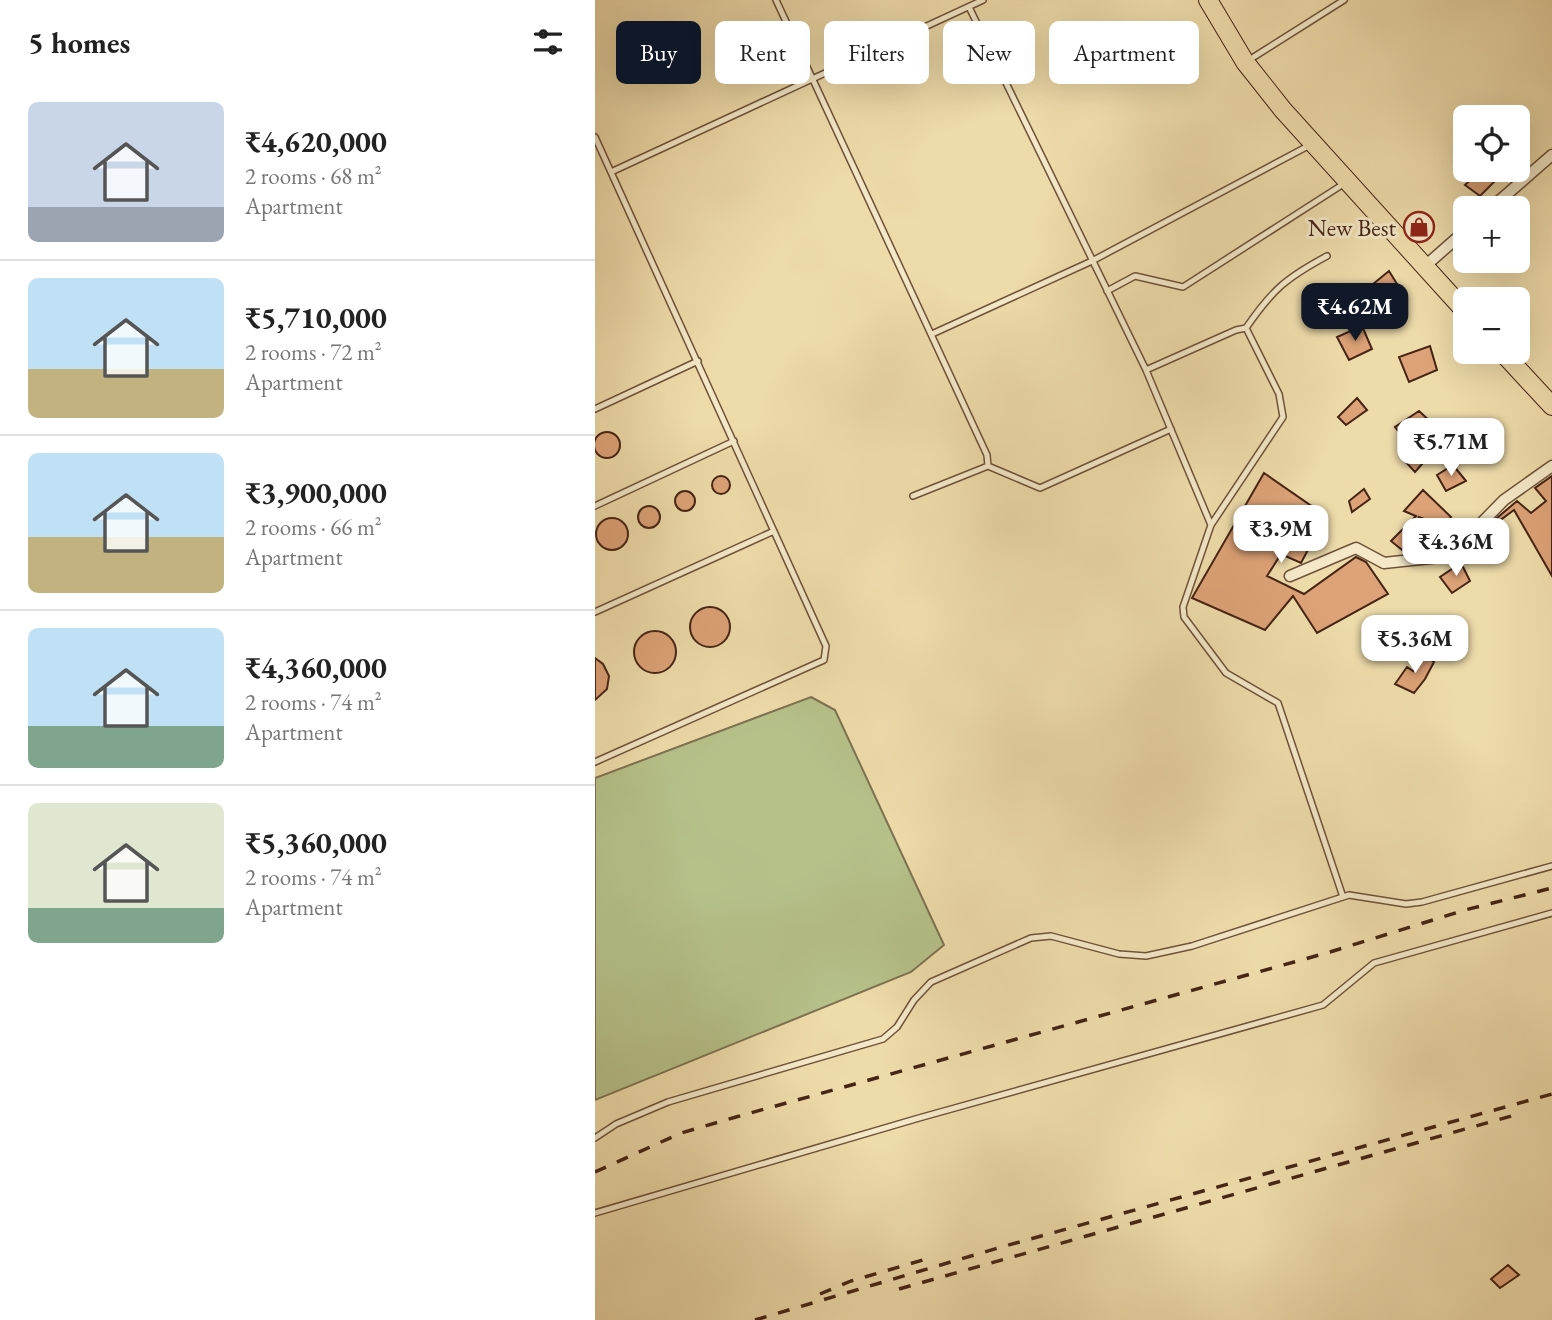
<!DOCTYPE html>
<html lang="en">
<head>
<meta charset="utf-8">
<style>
  :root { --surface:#fff; --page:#f6f6f6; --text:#222; --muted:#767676; --line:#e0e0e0; --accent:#111827 }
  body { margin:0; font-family:"EB Garamond",serif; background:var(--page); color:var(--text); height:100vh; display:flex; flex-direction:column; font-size:26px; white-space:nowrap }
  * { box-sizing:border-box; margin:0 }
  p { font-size:23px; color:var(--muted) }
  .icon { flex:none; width:38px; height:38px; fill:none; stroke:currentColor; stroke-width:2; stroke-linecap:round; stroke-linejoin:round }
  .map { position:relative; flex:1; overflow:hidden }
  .drawer { display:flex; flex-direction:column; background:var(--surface); width:595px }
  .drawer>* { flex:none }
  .top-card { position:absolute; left:21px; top:21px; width:665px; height:63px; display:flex; gap:14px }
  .fabs { position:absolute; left:858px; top:105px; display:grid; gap:14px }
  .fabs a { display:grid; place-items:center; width:77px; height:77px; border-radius:10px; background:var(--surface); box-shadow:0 7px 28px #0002; font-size:35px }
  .price { position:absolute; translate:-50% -60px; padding:0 16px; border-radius:14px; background:#fff; color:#222; font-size:23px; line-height:46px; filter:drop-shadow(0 2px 4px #0008) }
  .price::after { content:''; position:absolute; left:50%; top:42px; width:21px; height:16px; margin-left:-10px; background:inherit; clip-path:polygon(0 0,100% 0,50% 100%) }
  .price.active { background:var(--accent); color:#fff }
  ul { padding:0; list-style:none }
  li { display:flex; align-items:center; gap:21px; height:175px; padding:0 28px }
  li+li { border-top:2px solid var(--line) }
  li span { display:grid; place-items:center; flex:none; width:196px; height:140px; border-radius:10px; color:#555 }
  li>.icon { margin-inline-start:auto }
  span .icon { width:84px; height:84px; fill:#fffc; stroke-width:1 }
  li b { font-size:30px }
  h2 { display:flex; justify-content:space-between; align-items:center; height:84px; padding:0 28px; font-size:30px }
  .tag { padding:0 24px; border-radius:10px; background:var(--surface); box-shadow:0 7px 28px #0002; font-size:24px; line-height:63px }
  .tag.active { background:var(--accent); color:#fff }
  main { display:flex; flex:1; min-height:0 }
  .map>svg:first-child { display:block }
</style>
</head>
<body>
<main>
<section class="drawer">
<h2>5 homes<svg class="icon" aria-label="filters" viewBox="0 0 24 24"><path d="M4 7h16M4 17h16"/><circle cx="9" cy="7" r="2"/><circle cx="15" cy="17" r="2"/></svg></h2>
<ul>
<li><span style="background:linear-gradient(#c9d6e8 75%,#9aa5b1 0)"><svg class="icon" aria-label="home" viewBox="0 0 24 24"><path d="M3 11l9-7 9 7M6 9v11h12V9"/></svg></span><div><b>₹4,620,000</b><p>2 rooms · 68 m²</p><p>Apartment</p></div></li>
<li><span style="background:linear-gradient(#bfe0f5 65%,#c2b280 0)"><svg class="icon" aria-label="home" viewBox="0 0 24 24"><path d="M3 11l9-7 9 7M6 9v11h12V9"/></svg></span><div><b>₹5,710,000</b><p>2 rooms · 72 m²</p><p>Apartment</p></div></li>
<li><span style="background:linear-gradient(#bfe0f5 60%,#c2b280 0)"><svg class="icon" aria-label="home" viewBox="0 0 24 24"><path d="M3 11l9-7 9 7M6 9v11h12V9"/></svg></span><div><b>₹3,900,000</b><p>2 rooms · 66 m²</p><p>Apartment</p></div></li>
<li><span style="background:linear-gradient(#bfe0f5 70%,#7fa58c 0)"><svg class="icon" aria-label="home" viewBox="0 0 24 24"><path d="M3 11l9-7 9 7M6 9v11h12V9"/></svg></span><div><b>₹4,360,000</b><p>2 rooms · 74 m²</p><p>Apartment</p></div></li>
<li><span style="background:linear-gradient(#dfe7d0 75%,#7fa58c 0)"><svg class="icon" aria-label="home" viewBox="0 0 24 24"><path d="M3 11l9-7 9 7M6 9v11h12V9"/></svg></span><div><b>₹5,360,000</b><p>2 rooms · 74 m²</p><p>Apartment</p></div></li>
</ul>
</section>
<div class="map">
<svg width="957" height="1320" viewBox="0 0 957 1320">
  <rect width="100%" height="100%" fill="#eedbaa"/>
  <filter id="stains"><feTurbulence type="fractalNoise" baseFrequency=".00286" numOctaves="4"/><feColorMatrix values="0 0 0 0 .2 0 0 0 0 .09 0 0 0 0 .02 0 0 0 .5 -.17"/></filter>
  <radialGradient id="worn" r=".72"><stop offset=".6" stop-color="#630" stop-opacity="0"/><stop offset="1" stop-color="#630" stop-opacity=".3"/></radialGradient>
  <path fill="#b6c18a" stroke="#7d7250" stroke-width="2" d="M216 697 240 710 349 945 316 972 0 1100V778Z"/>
  <path fill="#dda277" stroke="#442415" stroke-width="2" d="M886 170H894L902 179 885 196 870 185Z
    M794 271 802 284 789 296 778 284Z
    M767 326 777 349 754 360 742 337Z
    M835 346 842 370 814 382 804 357Z
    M762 398 772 410 751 425 743 417Z
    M824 411 840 426 820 440 835 455 820 472 809 460 818 451 800 427Z
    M-1 445a13 13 0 1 1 26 0a13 13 0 1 1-26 0Z
    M858 465 871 481 851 491 842 475Z
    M669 473 731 516 706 563 686 554 672 576 709 594 761 557 771 562 793 594 722 633 698 596 670 630 597 598Z
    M957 476V576L919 510 904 521 902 518 922 501 936 513 951 501 940 488Z
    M117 485a9 9 0 1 1 18 0a9 9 0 1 1-18 0Z
    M769 489 775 499 757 512 754 501Z
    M828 490 856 517 847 526 824 517 807 550 796 541 821 516 809 511Z
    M80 501a10 10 0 1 1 20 0a10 10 0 1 1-20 0Z
    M43 517a11 11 0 1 1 22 0a11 11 0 1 1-22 0Z
    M1 534a16 16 0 1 1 32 0a16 16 0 1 1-32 0Z
    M866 563 875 581 857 593 845 577Z
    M95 627a20 20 0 1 1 40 0a20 20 0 1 1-40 0Z
    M39 652a21 21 0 1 1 42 0a21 21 0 1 1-42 0Z
    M829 655 839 662 830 679 819 693 800 684 812 667 818 671Z
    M0 658 8 664 14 676 12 689 0 700Z
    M913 1265 924 1275 905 1288 896 1279Z"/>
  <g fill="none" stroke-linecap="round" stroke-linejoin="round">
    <g stroke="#6e523a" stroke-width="8">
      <path id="service" d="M181 0 392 455 393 466
        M374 7 551 370 616 525
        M654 60 749 0
        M0 137 231 646 229 660 0 762
        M16 172 388 0
        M512 291 540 276 588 287 750 183
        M651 328 684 394 688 417 616 525 588 607 589 617 631 673 683 703 748 897
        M337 334 497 261 715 145
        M551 370 641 330 651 328C677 290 691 278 732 256
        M0 409 103 361
        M318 496 393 466 445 488 576 429
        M0 506 139 441
        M0 612 179 531
        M0 1138 21 1124 73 1102 288 1039 302 1027 319 1000 336 982 436 938 456 936 524 954 551 956 597 946 754 895 811 904 827 902 957 866
        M0 1213 324 1118 728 1005 779 963 957 913"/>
    </g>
    <g stroke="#6e523a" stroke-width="13">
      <path id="minor" d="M896 208 957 155
        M829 267 870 231
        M695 576 761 548 789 563 854 556 909 500 957 466"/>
    </g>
    <g stroke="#442415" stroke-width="20">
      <path id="primary" d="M613 0 650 62 688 110 870 311
        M907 352 957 406"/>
    </g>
    <use href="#service" stroke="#f4e8c8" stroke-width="5"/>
    <use href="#minor" stroke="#f4e8c8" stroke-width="10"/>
    <use href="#primary" stroke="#eedbaa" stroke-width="18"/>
    <path stroke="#442415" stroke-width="3.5" stroke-dasharray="12 12" stroke-linecap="butt" d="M0 1172 86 1133 141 1117 735 952 870 910 957 888
      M304 1289 927 1113
      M225 1294 256 1281 338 1257
      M160 1320 403 1248 957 1094"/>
  </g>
  <defs>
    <g id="shop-ring" transform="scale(1.575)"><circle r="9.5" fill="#f4e8c8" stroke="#8f2418" stroke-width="1.5"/><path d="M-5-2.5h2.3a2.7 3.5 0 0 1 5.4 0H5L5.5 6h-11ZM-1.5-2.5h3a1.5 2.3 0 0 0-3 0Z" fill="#8f2418"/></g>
  </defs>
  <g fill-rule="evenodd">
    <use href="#shop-ring" x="824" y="227"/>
  </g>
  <g text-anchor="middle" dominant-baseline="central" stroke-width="6" stroke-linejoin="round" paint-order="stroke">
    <g font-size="24" fill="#442415" stroke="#f4e8c8" text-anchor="end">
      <text x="801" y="227">New Best</text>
    </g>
  </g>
  <rect width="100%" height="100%" filter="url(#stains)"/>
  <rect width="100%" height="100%" fill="url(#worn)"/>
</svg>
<div class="fabs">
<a><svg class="icon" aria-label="locate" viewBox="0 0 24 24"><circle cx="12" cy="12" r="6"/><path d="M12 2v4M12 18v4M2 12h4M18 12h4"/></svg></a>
<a>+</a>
<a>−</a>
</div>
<b class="price active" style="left:760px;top:343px">₹4.62M</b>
<b class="price" style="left:856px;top:478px">₹5.71M</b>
<b class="price" style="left:686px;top:565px">₹3.9M</b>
<b class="price" style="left:861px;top:578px">₹4.36M</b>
<b class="price" style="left:820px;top:675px">₹5.36M</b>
<div class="top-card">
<a class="tag active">Buy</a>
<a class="tag">Rent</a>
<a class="tag">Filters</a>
<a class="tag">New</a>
<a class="tag">Apartment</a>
</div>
</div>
</main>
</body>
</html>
